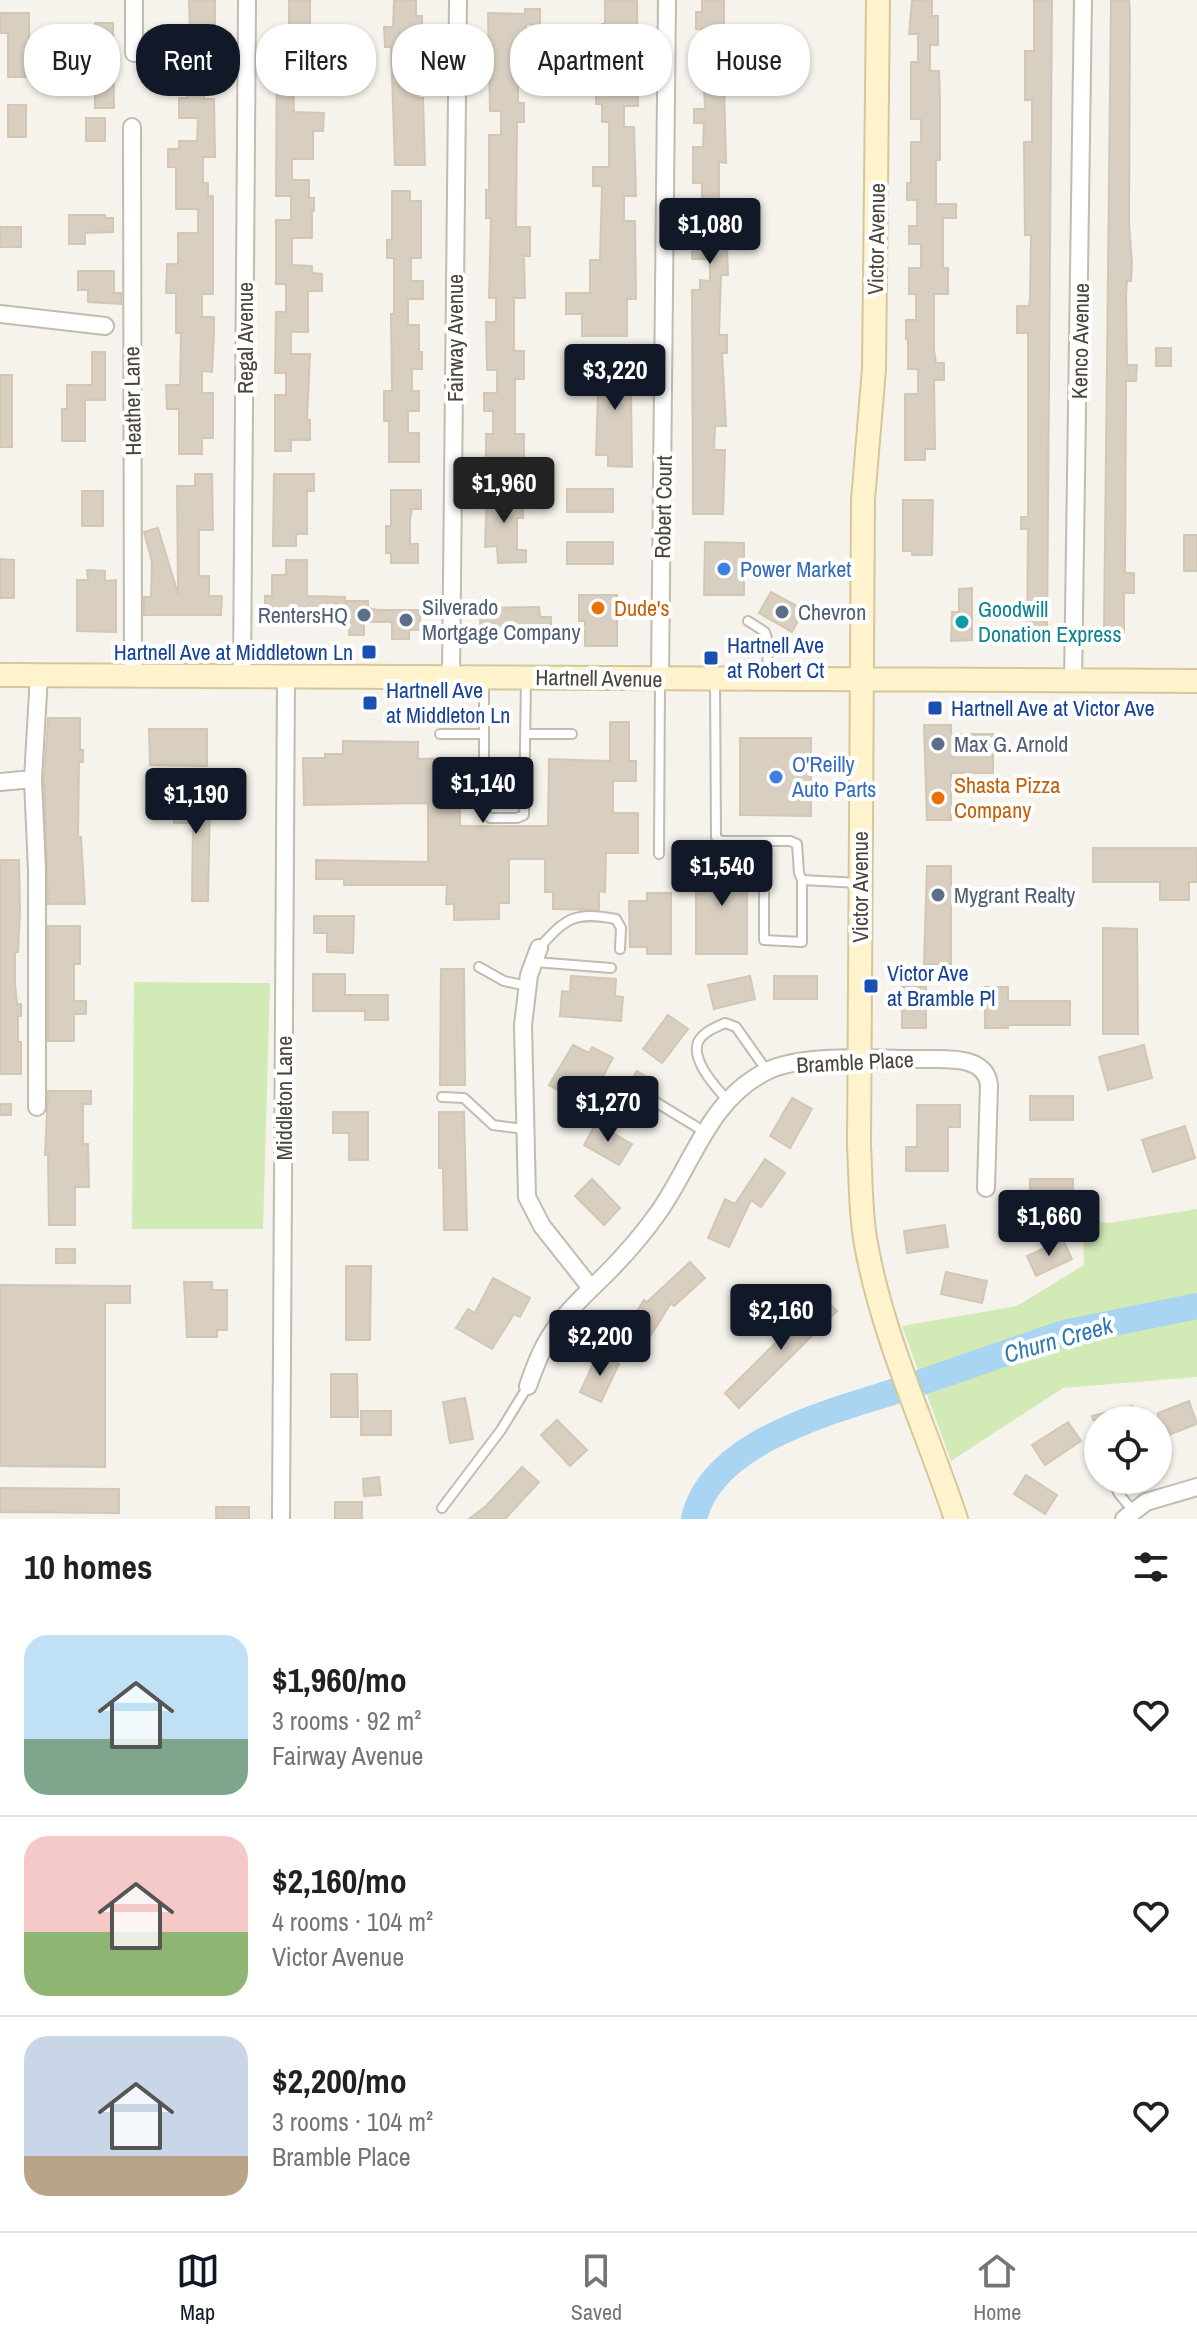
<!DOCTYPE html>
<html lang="en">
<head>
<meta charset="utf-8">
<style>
  :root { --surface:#fff; --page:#f6f6f6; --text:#202124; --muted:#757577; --line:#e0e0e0; --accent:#111827 }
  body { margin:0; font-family:"Archivo Narrow",sans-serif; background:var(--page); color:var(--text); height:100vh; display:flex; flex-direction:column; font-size:30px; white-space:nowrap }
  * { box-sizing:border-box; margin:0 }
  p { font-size:26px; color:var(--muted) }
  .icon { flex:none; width:44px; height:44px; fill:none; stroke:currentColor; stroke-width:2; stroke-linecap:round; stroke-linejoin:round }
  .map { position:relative; height:1519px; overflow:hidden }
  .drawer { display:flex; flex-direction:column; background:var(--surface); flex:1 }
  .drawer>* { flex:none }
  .guide { position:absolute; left:24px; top:24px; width:1150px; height:72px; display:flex; gap:16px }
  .controls { position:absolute; left:1084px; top:1406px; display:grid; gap:16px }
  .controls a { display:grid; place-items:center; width:88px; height:88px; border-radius:50%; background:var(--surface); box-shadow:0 2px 6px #0004; font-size:40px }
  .price { position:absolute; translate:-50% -68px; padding:0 18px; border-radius:8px; background:var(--accent); color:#fff; font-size:26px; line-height:52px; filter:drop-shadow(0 2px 4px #0008) }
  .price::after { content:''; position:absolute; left:50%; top:48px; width:24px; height:18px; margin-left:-12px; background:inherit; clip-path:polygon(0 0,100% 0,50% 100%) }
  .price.active { background:#222; color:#fff }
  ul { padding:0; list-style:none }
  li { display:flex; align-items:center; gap:24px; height:200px; padding:0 24px }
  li+li { border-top:2px solid var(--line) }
  li span { display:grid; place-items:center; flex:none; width:224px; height:160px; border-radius:24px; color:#555 }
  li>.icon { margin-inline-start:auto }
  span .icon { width:96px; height:96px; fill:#fffc; stroke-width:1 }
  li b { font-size:34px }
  h2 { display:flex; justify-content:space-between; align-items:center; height:96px; padding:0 24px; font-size:34px }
  .tag { padding:0 28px; border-radius:32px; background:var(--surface); box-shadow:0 2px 6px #0004; font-size:28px; line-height:72px }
  .tag.active { background:var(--accent); color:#fff }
  .menu { display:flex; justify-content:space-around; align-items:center; height:112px; border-top:2px solid var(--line); background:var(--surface); font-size:22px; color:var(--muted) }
  .menu a { display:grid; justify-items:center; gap:4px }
  .menu .active { color:var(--accent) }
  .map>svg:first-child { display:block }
</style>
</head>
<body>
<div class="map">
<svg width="1197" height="1519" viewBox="0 0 1197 1519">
  <rect width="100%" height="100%" fill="#f6f3ec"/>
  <path fill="#d2eab5" d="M134 982 270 983 263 1229H132Z
    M1197 1209V1377L1063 1388 951 1461 902 1326 1017 1306 1084 1265 1083 1219 1108 1223Z"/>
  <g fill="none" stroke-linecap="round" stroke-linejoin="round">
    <path stroke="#a9d4f2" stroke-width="26" d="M922 1382 1064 1333 1197 1306
      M694 1519C711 1441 833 1411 899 1390"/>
  </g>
  <path fill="#d8cfc1" stroke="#d3c7b4" stroke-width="2" d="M189 0H215V77H204V99H214L215 157H203V183H208V196H213V294H202V317H214V333L212 372 202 371V393H213V438H202V454H179V409H167L166 385H180L181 333H176V293H166L167 264H178V233H198V209H176V167H168V149H179V141H197L198 118H179V98H187V50L149 51 148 31H190Z
    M289 0H310V60H313V79H293L294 112 324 113 323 131H313V159H292V180H309V198H314V211H312V238H292V265L312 266V273L322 274V291H308V332H291V354H310L307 420H310V440H291V451H275V395H286V373H275L276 312H286V284H276V220H291V196H276L277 36H289Z
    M394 0H416V16H422V47H410V70H418V98H423L425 165H395L391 47H385L384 27H393Z
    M605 0H637L638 106H624V127H634L636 196H624V221H635L636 299H627V336H582V314H566V293H590V260H600L602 186H593V167H609V122H602V104H596V89H603L602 24H605Z
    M702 0H724V63H736V83H724L726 163 719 162V206H738L739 218 726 219 728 275H721L719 335H727V353H722L726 426H715L714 450H725L723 514H693L692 290H700V280L710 281V259H692L694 207H702V183H693V147H703L704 123H694V109H705L703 71H695V51H705V29H696V12H702Z
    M912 0H932V16H938V45H930V71H939L940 100V160H936V204H956V218H943V268H948V294H934V350L936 363H944V380H934L935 449H925V460H905V394H918V369H908V339H906V320H916V294H909V268H921V244H909V226H917V200H907V183H911V142H921V119H911V62H918V34H909Z
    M1034 0H1052L1047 635H1027L1028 529H1021V517H1028V333H1017V306H1029L1030 298 1031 235H1025L1024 142H1032V100H1025V51H1034Z
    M1111 0H1129L1130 13 1129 222 1132 264 1131 281H1127L1126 294 1127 365H1137L1136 381H1126L1125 573H1134V593H1124V633H1104Z
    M525 9H540V25L526 24V44H521V80H518V103H524V122H517L516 227H530V256H524L525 298H514V351H524V379H515V434H524V463H486V434H493V411H484V393H497V370H487L486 322H496V298H489L491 218H486V190H489V135H501V111H490L488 13 525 14Z
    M0 13H29V49H55L54 82H38V77H8V33H0Z
    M95 23H113L114 108H95Z
    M8 105H26V137H8Z
    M86 118H105V141H86Z
    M392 191H410V201H421V258H411V281H423V299H408V325H419V352H422V369H412V391H419V411H408V433H419V462H389V421H384V391H392L391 314H394V258H387V240H392Z
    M69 215H105V218H113V232L85 233V244H69Z
    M0 227H21V247H0Z
    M78 271H114V293H121V304L88 302V290H78Z
    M1156 348H1171V366H1156Z
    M92 352H105V400H85V441H62V409H67V385H92Z
    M608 360H634V392H631L632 467 608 466V455H596L598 392H592V373H608Z
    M0 375H12V447H0Z
    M195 474H212L213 530H199V576H209V596H222L221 615H144V597H151L152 562 144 532 158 528 178 594 177 486H195Z
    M274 474H314V491H307V534H296V546H273Z
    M487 489H517V504H523V518H517V550H526V562L498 563 497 546 485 547Z
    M567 489H613V512H567Z
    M391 490H421V509H412L410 520V544H418V563H391V553H386V526H391Z
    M82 491H103V526H82Z
    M903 500H933L932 555H912V551H903Z
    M1184 535H1197V571H1184Z
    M567 542H613V564H567Z
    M705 542 744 543V595H704Z
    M0 559 14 560V598H0Z
    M286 560H307V596L345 597V601H368V608L378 610H420V630H409V639H392V622H364V635H349L350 615H265V596H272V575H286Z
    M87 570 105 571V581L116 580V632L77 631V580H88Z
    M972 588V640L951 641 952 612H959V589Z
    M771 592 804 610 792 632 759 613Z
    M579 595H617V646H585V621H579Z
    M539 607 540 617H551V636L490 637V625H480L481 608Z
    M48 718H80V750H83V762H79L78 837H81L85 904H48L44 779Z
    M610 722H629V761H636V781H613V813H638V853H606L605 892 599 891V910L553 909V892H545V859H509V903H499V919L454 920V904H446L447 885H344V879H316V860L428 862V803L304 805 303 758H325V754H343V741L418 742V759L460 758V826H548L549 759 610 761Z
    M924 725H951V734H993V773H951V820H927Z
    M149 729H207V766L150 765Z
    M740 738H811V816L740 815Z
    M174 791 208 792V801H210L208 901H192L193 823H174Z
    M1093 848H1197V882H1189V900H1160V882H1093Z
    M0 860H19L20 912 18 952H15V984L17 1004H21V1016H18V1042H21V1074H0Z
    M696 861H747V954H696Z
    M927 866H951V964H924Z
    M647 893H671V954H647V947H630L629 901H647Z
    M314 916H354L353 953 327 952V933H314Z
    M48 926H80V964H74V1001H86V1014H74V1041H48Z
    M1103 928 1137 929 1138 1034H1103Z
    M441 969H464L465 1085H440Z
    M313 974H345V995H388V1020H365V1011H313Z
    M571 976 616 979 615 996 623 997 621 1021 560 1016 562 991 570 992Z
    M750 976 755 999 714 1009 708 985Z
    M774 976H817V999H774Z
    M902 987H926V1028H902Z
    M985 987H1008V1001H1070V1025H1008V1028H985Z
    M668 1015 688 1029 662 1063 643 1049Z
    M573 1045 589 1053 592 1047 613 1058 584 1112 563 1101 566 1094 549 1085Z
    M1144 1045 1152 1078 1108 1090 1099 1057Z
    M637 1071 658 1084 635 1122 614 1109Z
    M48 1091H91V1104H83V1144H88L89 1187H75V1225H49L48 1155H45Z
    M1030 1096H1073V1120H1030Z
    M792 1098 812 1109 790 1148 770 1136Z
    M0 1104H11V1115H0Z
    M917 1105H960V1127H948V1171H906V1147H917Z
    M333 1112H368V1160H349V1133H333Z
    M439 1112H464L467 1230H444L443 1168H439Z
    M596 1123 632 1144 619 1165 584 1145Z
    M1185 1126 1195 1158 1153 1172 1142 1140Z
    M765 1159 785 1173 761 1207 751 1200 729 1247 708 1238 725 1199 735 1204Z
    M592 1179 620 1208 604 1225 575 1196Z
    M1030 1179H1073V1201H1030Z
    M945 1225 948 1247 907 1253 904 1231Z
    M1063 1240 1072 1259 1036 1276 1027 1256Z
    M56 1249H75V1263H56Z
    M690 1262 705 1278 674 1306 671 1303 644 1346 624 1333 644 1300 647 1302Z
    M346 1266H371L370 1340H346Z
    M946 1272 987 1281 982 1303 941 1294Z
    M493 1278 530 1298 520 1317 514 1314 492 1349 456 1328 468 1309 475 1313Z
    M184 1282H212V1290H227V1330H217V1337H187Z
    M0 1285 130 1286V1303H105V1467L0 1466Z
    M822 1297 837 1311 739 1408 725 1393Z
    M598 1354 619 1364 601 1402 580 1392Z
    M331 1374H357L358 1417H331Z
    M465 1398 473 1439 450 1443 443 1402Z
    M1189 1401 1197 1424 1158 1439V1413Z
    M1132 1406 1135 1420H1093L1092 1416Z
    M361 1411H391V1435H361Z
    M557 1420 587 1450 570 1466 541 1435Z
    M1068 1422 1081 1441 1045 1465 1032 1445Z
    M522 1467 539 1482 505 1519H469L486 1506Z
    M1026 1475 1057 1495 1045 1514 1014 1494Z
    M379 1477 381 1495 364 1496 363 1479Z
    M0 1488 119 1489V1513L0 1512Z
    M335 1502H362V1519H335Z
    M216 1507H249V1519H216Z"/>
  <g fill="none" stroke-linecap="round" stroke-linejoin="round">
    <g stroke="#c2bbae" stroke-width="12">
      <path id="service" d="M748 621 765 632 768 642 767 678
        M484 679V813L490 818H517L524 815 526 678
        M715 680 716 837 721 841H790L797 844 799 873 802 880 860 883
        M440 734H484
        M525 734H572
        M764 841V940L802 942V880
        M659 854 660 679
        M539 948C566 918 574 911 616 919L621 928 620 949
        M535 962 611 968
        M479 967 504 981 527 986
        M442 1097 464 1098 493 1125 524 1129
        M727 1100C716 1087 691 1061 698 1042 703 1032 716 1027 725 1023L736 1027 767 1071
        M654 1101 705 1132
        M1097 1444 1098 1445
        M1112 1480 1119 1494 1133 1511
        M442 1508 501 1430 528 1386"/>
    </g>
    <g stroke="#c2bbae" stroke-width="20">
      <path id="minor" d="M134 53V0
        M132 127 133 676
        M0 314 105 326
        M242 676 247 0
        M451 676 458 0
        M660 678 667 0
        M1073 682 1083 0
        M0 782 33 779
        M539 948 529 975 523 1025 527 1197 542 1226 591 1288
        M37 1107V871L33 779 39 675
        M528 1386C534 1369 540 1352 550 1336 565 1312 587 1293 607 1273 625 1255 643 1234 658 1213 693 1164 708 1100 767 1071 807 1052 885 1060 930 1059 951 1059 986 1057 989 1085L986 1188
        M281 1519 286 676
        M1124 1519 1146 1502 1197 1487"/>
    </g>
    <g stroke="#d6c79b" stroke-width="26">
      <path id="secondary" d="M878 0 874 369 863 500 859 1146C861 1179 860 1212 866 1244 883 1339 926 1428 956 1519
        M0 675 1197 681"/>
    </g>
    <use href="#service" stroke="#fff" stroke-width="8"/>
    <use href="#minor" stroke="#fff" stroke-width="16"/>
    <use href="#secondary" stroke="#fff3cd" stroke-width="22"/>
  </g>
  <g fill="#3f7fe0" stroke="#fff" stroke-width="3">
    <circle cx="724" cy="569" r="8"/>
    <circle cx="776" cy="777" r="8"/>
  </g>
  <g fill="#e8710a" stroke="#fff" stroke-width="3">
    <circle cx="598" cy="608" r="8"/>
    <circle cx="938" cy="798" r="8"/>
  </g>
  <g fill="#5c6f8a" stroke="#fff" stroke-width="3">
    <circle cx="782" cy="612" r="8"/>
    <circle cx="364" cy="615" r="8"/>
    <circle cx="406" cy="620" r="8"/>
    <circle cx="938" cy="744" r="8"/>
    <circle cx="938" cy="895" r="8"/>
  </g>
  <circle fill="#0f9aa8" stroke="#fff" stroke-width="3" cx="962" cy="622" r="8"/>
  <g fill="#1a4fb4" stroke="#fff" stroke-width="3">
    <rect x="361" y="644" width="16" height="16" rx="4"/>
    <rect x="703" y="650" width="16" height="16" rx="4"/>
    <rect x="362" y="695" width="16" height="16" rx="4"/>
    <rect x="927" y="700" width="16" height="16" rx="4"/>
    <rect x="863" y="978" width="16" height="16" rx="4"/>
  </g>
  <g text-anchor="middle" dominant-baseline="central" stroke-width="8" stroke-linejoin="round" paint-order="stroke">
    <g font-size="22" fill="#4b4439" stroke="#fff">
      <text transform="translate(876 239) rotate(-89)">Victor Avenue</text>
      <text transform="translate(245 338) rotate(-90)">Regal Avenue</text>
      <text transform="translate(455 338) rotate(-90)">Fairway Avenue</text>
      <text transform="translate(1080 341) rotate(-89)">Kenco Avenue</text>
      <text transform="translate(132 401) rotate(-91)">Heather Lane</text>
      <text transform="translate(663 507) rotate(-89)">Robert Court</text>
      <text transform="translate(599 678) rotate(1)">Hartnell Avenue</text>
      <text transform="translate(860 887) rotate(-90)">Victor Avenue</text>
      <text transform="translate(855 1062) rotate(-3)">Bramble Place</text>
      <text transform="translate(284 1098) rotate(-90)">Middleton Lane</text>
    </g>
    <g font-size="22" fill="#366cbe" stroke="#fff" text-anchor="start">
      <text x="740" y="569">Power Market</text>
      <text x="792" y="764">O'Reilly<tspan x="792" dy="25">Auto Parts</tspan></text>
    </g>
    <g font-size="22" fill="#4e5e75" stroke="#fff" text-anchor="start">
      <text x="422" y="607">Silverado<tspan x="422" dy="25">Mortgage Company</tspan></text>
      <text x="798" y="612">Chevron</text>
      <text x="348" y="615" text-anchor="end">RentersHQ</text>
      <text x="954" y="744">Max G. Arnold</text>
      <text x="954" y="895">Mygrant Realty</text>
    </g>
    <g font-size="22" fill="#c56008" stroke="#fff" text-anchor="start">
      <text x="614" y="608">Dude's</text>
      <text x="954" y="785">Shasta Pizza<tspan x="954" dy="25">Company</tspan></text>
    </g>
    <g font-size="22" fill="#0d838f" stroke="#fff" text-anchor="start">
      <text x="978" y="609">Goodwill<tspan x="978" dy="25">Donation Express</tspan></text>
    </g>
    <g font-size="22" fill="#164399" stroke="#fff" text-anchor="start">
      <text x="727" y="645">Hartnell Ave<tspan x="727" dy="25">at Robert Ct</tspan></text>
      <text x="353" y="652" text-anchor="end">Hartnell Ave at Middletown Ln</text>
      <text x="386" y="690">Hartnell Ave<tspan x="386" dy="25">at Middleton Ln</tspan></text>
      <text x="951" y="708">Hartnell Ave at Victor Ave</text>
      <text x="887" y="973">Victor Ave<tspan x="887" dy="25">at Bramble Pl</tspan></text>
    </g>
    <g font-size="24" font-style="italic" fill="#2e7ab2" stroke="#fff">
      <text transform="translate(1058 1339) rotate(-16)">Churn Creek</text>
    </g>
  </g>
</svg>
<div class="controls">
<a><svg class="icon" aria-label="locate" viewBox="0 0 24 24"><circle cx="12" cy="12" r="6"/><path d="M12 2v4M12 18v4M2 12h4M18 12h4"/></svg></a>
</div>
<b class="price" style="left:710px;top:266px">$1,080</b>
<b class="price" style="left:615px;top:412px">$3,220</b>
<b class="price active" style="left:504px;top:525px">$1,960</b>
<b class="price" style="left:483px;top:825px">$1,140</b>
<b class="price" style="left:196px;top:836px">$1,190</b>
<b class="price" style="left:722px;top:908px">$1,540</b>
<b class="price" style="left:608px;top:1144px">$1,270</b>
<b class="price" style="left:1049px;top:1258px">$1,660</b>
<b class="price" style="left:781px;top:1352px">$2,160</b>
<b class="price" style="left:600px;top:1378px">$2,200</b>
<div class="guide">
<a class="tag">Buy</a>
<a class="tag active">Rent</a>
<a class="tag">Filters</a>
<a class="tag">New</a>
<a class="tag">Apartment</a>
<a class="tag">House</a>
</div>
</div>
<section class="drawer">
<h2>10 homes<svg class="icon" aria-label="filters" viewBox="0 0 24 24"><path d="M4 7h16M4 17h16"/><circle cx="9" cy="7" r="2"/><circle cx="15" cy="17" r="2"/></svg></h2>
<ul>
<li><span style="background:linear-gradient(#bfe0f5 65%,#7fa58c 0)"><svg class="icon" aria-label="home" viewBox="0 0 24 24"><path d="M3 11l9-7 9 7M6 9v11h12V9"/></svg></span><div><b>$1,960/mo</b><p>3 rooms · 92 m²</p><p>Fairway Avenue</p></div><svg class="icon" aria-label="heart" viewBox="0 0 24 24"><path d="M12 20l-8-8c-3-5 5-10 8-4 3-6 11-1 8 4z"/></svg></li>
<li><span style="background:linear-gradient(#f6c9c9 60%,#8fb573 0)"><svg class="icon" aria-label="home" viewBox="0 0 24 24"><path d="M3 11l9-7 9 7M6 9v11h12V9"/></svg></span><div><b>$2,160/mo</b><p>4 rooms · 104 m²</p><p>Victor Avenue</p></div><svg class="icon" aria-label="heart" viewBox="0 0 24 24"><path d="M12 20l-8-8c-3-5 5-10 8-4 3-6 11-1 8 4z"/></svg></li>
<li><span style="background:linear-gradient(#c9d6e8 75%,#b9a48a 0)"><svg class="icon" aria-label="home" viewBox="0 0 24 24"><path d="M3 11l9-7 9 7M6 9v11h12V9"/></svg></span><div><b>$2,200/mo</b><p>3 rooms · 104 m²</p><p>Bramble Place</p></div><svg class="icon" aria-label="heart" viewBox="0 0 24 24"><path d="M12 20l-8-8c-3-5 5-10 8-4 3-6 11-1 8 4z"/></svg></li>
</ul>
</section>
<nav class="menu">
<a class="active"><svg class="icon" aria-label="map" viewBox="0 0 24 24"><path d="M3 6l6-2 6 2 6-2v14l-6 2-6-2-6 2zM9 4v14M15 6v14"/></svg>Map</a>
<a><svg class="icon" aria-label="saved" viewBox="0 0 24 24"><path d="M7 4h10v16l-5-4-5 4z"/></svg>Saved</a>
<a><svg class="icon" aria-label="home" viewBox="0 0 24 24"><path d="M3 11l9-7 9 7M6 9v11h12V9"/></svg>Home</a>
</nav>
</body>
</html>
